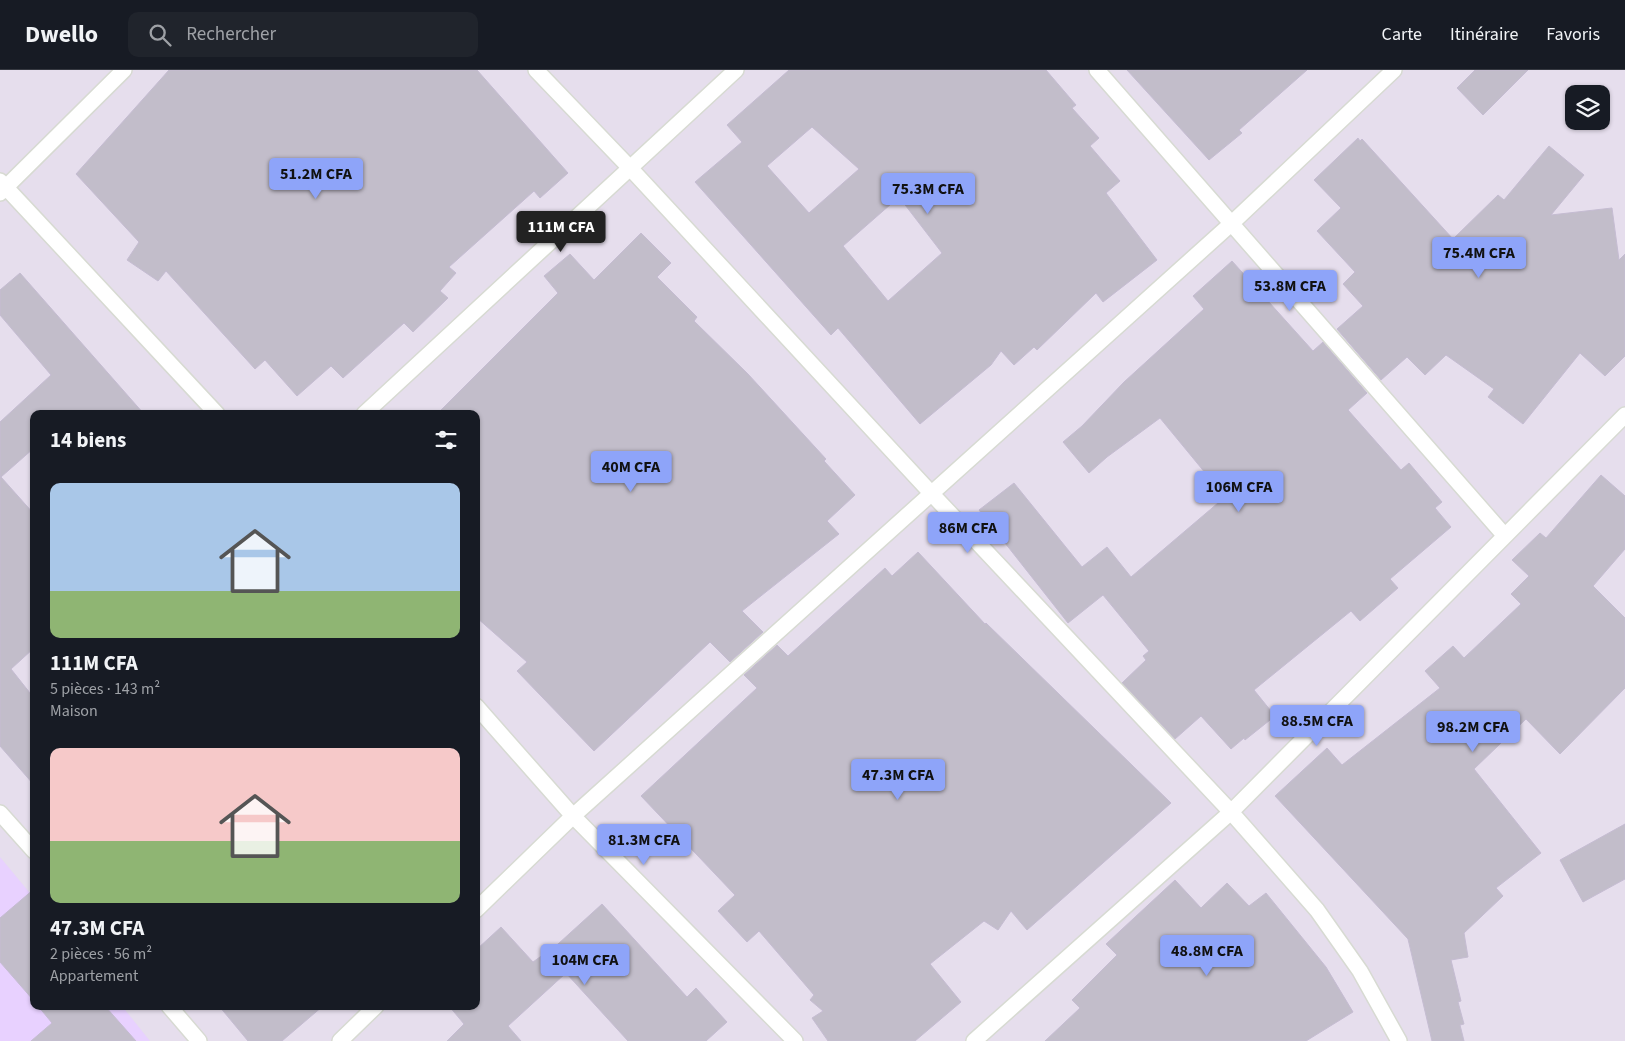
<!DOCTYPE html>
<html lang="fr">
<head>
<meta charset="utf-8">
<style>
  :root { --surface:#171b24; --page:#20242c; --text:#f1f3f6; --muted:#9ea1a6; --line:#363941; --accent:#8ea4f9 }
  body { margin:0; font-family:"Source Sans 3",sans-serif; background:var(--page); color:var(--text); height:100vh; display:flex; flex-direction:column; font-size:19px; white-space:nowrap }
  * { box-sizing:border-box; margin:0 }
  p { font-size:16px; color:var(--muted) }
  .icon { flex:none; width:28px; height:28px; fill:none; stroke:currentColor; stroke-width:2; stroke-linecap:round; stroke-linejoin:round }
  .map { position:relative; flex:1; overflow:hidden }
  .details { position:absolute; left:30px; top:340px; width:450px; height:600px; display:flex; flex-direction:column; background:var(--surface); border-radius:10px; box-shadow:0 1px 4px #0004 }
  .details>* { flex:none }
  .fabs { position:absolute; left:1565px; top:15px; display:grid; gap:10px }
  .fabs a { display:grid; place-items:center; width:45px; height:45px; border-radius:10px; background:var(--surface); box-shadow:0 1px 4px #0004; font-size:25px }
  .price { position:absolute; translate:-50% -42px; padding:0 11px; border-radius:5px; background:var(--accent); color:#111; font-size:16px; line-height:32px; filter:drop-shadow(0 1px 2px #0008) }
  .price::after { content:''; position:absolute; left:50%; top:30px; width:15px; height:11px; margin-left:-8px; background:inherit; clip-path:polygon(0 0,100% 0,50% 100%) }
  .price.selected { background:#222; color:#fff }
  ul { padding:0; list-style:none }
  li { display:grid; align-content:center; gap:10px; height:265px; padding:0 20px }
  li span { display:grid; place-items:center; height:155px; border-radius:10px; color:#555 }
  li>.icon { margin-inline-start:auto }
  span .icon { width:90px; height:90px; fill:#fffc; stroke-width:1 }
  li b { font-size:21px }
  h2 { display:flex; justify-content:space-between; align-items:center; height:60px; padding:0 20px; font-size:21px }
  header { display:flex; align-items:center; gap:30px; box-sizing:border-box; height:70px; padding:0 25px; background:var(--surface); border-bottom:1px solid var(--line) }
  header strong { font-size:24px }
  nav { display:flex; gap:28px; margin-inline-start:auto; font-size:18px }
  .search { width:350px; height:45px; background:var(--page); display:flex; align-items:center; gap:12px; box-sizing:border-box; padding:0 18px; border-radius:10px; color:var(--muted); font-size:19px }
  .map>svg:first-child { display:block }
</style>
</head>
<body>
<header>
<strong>Dwello</strong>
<div class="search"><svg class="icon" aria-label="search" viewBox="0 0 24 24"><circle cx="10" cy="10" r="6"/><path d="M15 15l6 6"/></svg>Rechercher</div>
<nav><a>Carte</a><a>Itinéraire</a><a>Favoris</a></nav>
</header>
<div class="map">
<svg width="1625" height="971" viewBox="0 0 1625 971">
  <rect width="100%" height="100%" fill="#e6deed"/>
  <path fill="#e8d1ff" d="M0 787 34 828V936H122L150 971H0Z"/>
  <path fill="#c2bdca" stroke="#c5bcd2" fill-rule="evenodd" d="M169 0H477L568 103 540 128 534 121 449 197 456 203 440 221 448 228 413 262 404 253 343 308 331 296 297 326 265 290 255 299 166 201 158 211 127 190 139 172 76 104Z
    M789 0H1046L1076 35 1072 38 1099 68 1090 76 1120 111 1106 123 1157 190 1103 232 1096 223 1037 280 1034 277 1014 295 1001 281 991 295 920 354 838 258 831 265 695 112 742 72 727 55ZM812 57 859 99 809 143 767 96ZM899 127 942 183 888 231 843 176Z
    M1127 0H1307L1239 60 1242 63 1209 90Z
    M1475 0H1528L1483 45 1457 18Z
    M1358 68 1360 71 1362 69 1453 169 1498 125 1504 130 1549 76 1584 105 1551 145 1612 138 1619 190 1625 184V286L1605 306 1580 283 1523 354 1488 327 1494 319 1446 285 1425 305 1407 287 1381 310 1337 259 1363 236 1343 214 1355 202 1317 161 1341 138 1314 110Z
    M641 163 671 193 657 207 697 247 694 251 748 304 826 389 824 391 855 425 827 451 839 464 742 541 763 562 730 592 710 572 594 681 517 601 527 592 476 547V344H437L558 223 544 206 570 184 594 210Z
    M1232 191 1313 281 1323 272 1367 323 1348 340 1401 400 1409 393 1442 432 1435 438 1451 457 1390 509 1398 518 1360 551 1351 541 1254 620 1275 646 1245 670 1244 668 1231 679 1201 646 1175 669 1122 613 1146 590 1143 586 1149 581 1103 525 1068 553 979 440 1014 413 1082 497 1107 477 1131 507 1225 427 1160 348 1107 387 1089 403 1063 372 1082 356 1124 312 1204 239 1193 226Z
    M20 203 144 344H34V378L1 407 34 444V578L11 599 34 628V715L0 676V352L51 305 0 245V220Z
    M1601 405 1625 426V479L1593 516 1625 548V618L1560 684 1526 649 1474 699 1541 783 1496 818 1503 826 1464 863 1468 887 1451 890 1461 931 1458 932 1464 954 1460 955 1464 971H1432L1408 869 1275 726 1327 678 1342 695 1440 618 1425 601 1453 576 1464 588 1521 534 1511 524 1529 506 1512 490 1540 463 1546 468Z
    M918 482 985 554 986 553 1171 733 1027 860 1011 841 998 860 984 851 930 894 961 932 915 971H828L812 948 823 941 810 930 814 925 759 861 747 872 718 841 735 825 641 726 757 618 744 605 777 575 788 586 885 498 892 506Z
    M1625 754V809L1583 832 1560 790Z
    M1175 810 1201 838 1227 813 1249 836 1266 823 1326 897 1353 942 1306 971H1045L1080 938 1072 930 1117 885 1106 874Z
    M34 819V931L0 892V848Z
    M602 834 687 927 696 918 727 952 706 971H628L566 903 508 956 521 971H447L464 954 449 936H476V880L501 857 533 892 558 874Z
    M38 936H105L136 971H31L52 953Z
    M219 936H323L282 971H248Z"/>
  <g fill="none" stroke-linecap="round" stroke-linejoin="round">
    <g stroke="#d7dad2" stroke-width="18">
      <path id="minor" d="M536 0 631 99 931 423 1231 742 1317 840 1360 901 1399 971
        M1097 0 1505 466
        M0 111 217 344
        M0 123 124 0
        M364 344 736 0
        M476 636 573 746 795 971
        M0 743 34 781
        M476 840 573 746 1232 153 1394 0
        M169 936 199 971
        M340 971 376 936
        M974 971 1231 742 1625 345"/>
    </g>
    <use href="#minor" stroke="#fff" stroke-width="15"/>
  </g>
</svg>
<div class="fabs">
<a><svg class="icon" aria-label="layers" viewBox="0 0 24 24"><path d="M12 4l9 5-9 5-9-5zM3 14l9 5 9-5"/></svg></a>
</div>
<b class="price" style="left:316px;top:130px">51.2M CFA</b>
<b class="price" style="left:928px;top:145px">75.3M CFA</b>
<b class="price selected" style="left:561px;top:183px">111M CFA</b>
<b class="price" style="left:1479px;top:209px">75.4M CFA</b>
<b class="price" style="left:1290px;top:242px">53.8M CFA</b>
<b class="price" style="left:631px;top:423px">40M CFA</b>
<b class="price" style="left:1239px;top:443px">106M CFA</b>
<b class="price" style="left:968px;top:484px">86M CFA</b>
<b class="price" style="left:1317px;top:677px">88.5M CFA</b>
<b class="price" style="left:1473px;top:683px">98.2M CFA</b>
<b class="price" style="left:898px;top:731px">47.3M CFA</b>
<b class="price" style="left:644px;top:796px">81.3M CFA</b>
<b class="price" style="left:1207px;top:907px">48.8M CFA</b>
<b class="price" style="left:585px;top:916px">104M CFA</b>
<section class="details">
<h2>14 biens<svg class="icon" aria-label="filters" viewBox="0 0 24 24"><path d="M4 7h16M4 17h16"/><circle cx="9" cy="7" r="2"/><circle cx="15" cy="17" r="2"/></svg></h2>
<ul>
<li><span style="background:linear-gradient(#a9c7e8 70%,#8fb573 0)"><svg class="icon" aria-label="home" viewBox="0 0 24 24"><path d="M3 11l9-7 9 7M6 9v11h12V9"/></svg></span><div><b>111M CFA</b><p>5 pièces · 143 m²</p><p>Maison</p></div></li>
<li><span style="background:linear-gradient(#f6c9c9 60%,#8fb573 0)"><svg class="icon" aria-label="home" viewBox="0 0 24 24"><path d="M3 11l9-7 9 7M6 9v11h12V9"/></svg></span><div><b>47.3M CFA</b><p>2 pièces · 56 m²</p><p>Appartement</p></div></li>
</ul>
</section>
</div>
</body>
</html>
